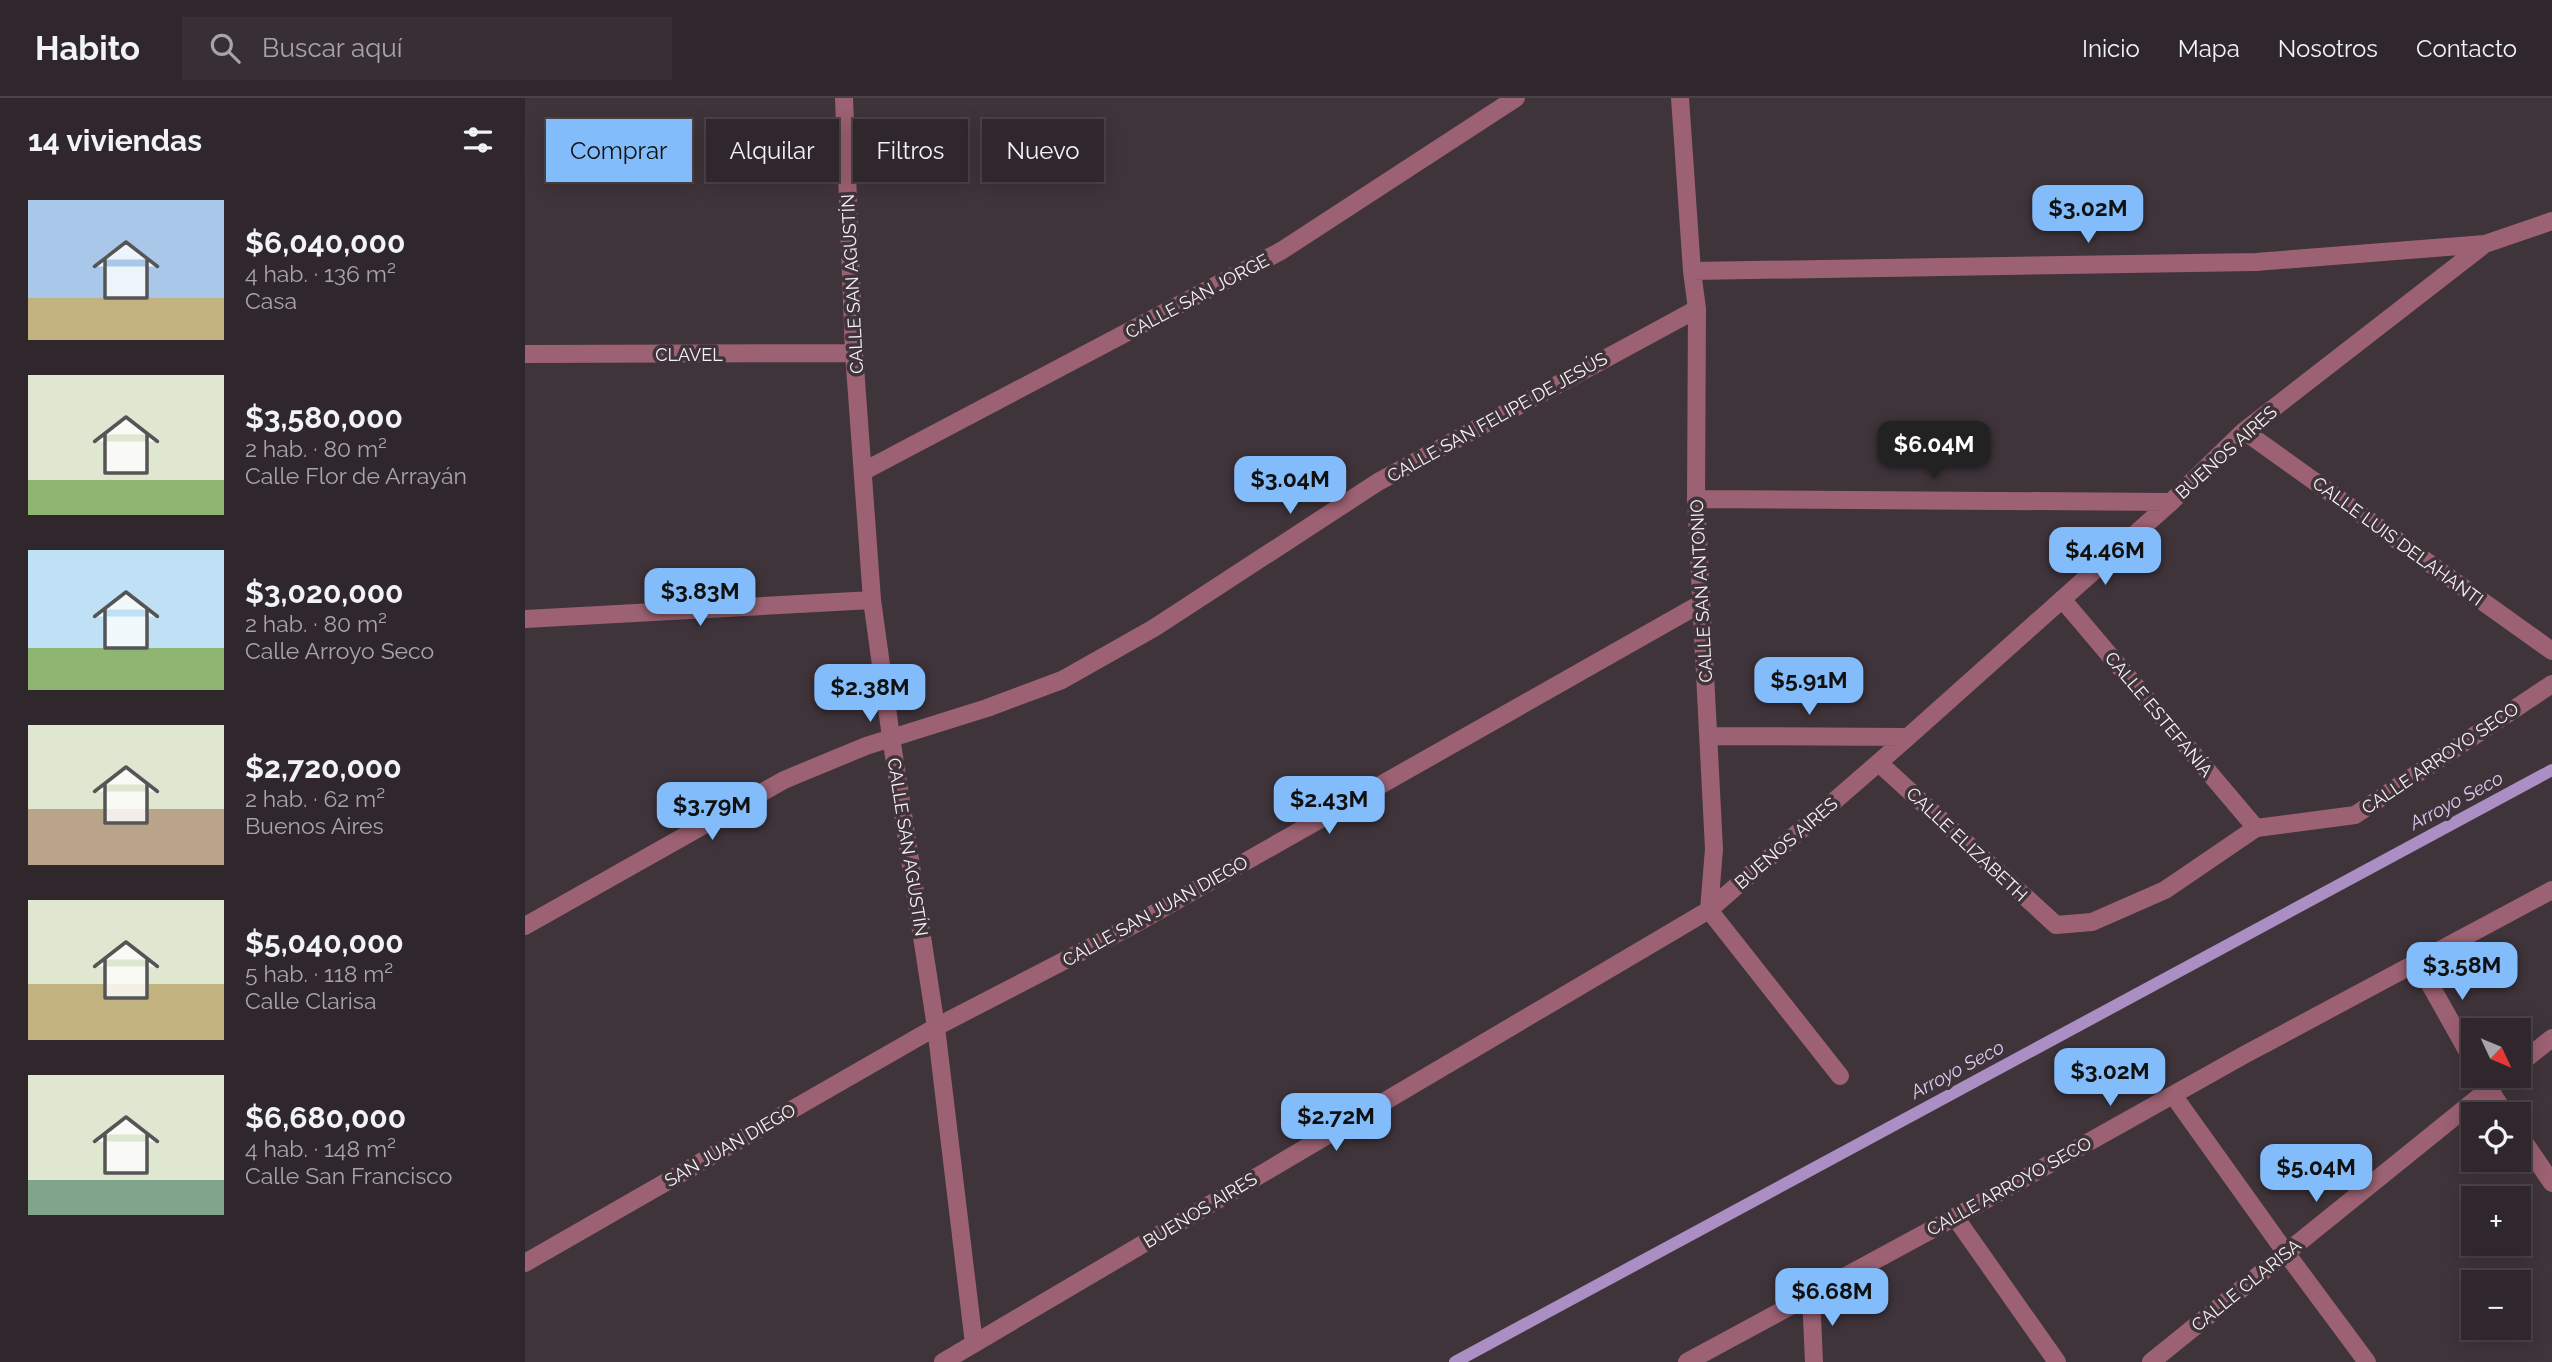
<!DOCTYPE html>
<html lang="es">
<head>
<meta charset="utf-8">
<style>
  :root { --surface:#2f272c; --page:#372f34; --text:#f1f3f6; --muted:#a7a5a9; --line:#4a4448; --accent:#83bcfb }
  body { margin:0; font-family:Raleway,sans-serif; background:var(--page); color:var(--text); height:100vh; display:flex; flex-direction:column; font-size:26px; white-space:nowrap }
  * { box-sizing:border-box; margin:0 }
  p { font-size:23px; color:var(--muted) }
  .icon { flex:none; width:38px; height:38px; fill:none; stroke:currentColor; stroke-width:2; stroke-linecap:round; stroke-linejoin:round }
  .map { position:relative; flex:1; overflow:hidden }
  .drawer { display:flex; flex-direction:column; background:var(--surface); width:525px }
  .drawer>* { flex:none }
  .banner { position:absolute; left:21px; top:21px; width:665px; height:63px; display:flex; gap:14px }
  .needle { width:46px; rotate:134deg }
  .fabs { position:absolute; left:1936px; top:920px; display:grid; gap:14px }
  .fabs a { display:grid; place-items:center; width:70px; height:70px; border-radius:0px; background:var(--surface); box-shadow:0 4px 18px #0003,0 0 0 2px var(--line); font-size:35px }
  .price { position:absolute; translate:-50% -60px; padding:0 16px; border-radius:14px; background:var(--accent); color:#111; font-size:23px; line-height:46px; filter:drop-shadow(0 2px 4px #0008) }
  .price::after { content:''; position:absolute; left:50%; top:42px; width:21px; height:16px; margin-left:-10px; background:inherit; clip-path:polygon(0 0,100% 0,50% 100%) }
  .price.active { background:#222; color:#fff }
  ul { padding:0; list-style:none }
  li { display:flex; align-items:center; gap:21px; height:175px; padding:0 28px }
  li span { display:grid; place-items:center; flex:none; width:196px; height:140px; border-radius:0px; color:#555 }
  li>.icon { margin-inline-start:auto }
  span .icon { width:84px; height:84px; fill:#fffc; stroke-width:1 }
  li b { font-size:30px }
  h2 { display:flex; justify-content:space-between; align-items:center; height:84px; padding:0 28px; font-size:30px }
  .chip { padding:0 24px; border-radius:0px; background:var(--surface); box-shadow:0 4px 18px #0003,0 0 0 2px var(--line); font-size:24px; line-height:63px }
  .chip.active { background:var(--accent); color:#111 }
  header { display:flex; align-items:center; gap:42px; box-sizing:border-box; height:98px; padding:0 35px; background:var(--surface); border-bottom:2px solid var(--line) }
  header strong { font-size:33px }
  nav { display:flex; gap:38px; margin-inline-start:auto; font-size:24px }
  .search { width:490px; height:63px; background:var(--page); display:flex; align-items:center; gap:18px; box-sizing:border-box; padding:0 24px; border-radius:0px; color:var(--muted); font-size:26px }
  main { display:flex; flex:1; min-height:0 }
  .map>svg:first-child { display:block }
</style>
</head>
<body>
<header>
<strong>Habito</strong>
<div class="search"><svg class="icon" aria-label="search" viewBox="0 0 24 24"><circle cx="10" cy="10" r="6"/><path d="M15 15l6 6"/></svg>Buscar aquí</div>
<nav><a>Inicio</a><a>Mapa</a><a>Nosotros</a><a>Contacto</a></nav>
</header>
<main>
<section class="drawer">
<h2>14 viviendas<svg class="icon" aria-label="filters" viewBox="0 0 24 24"><path d="M4 7h16M4 17h16"/><circle cx="9" cy="7" r="2"/><circle cx="15" cy="17" r="2"/></svg></h2>
<ul>
<li><span style="background:linear-gradient(#a9c7e8 70%,#c2b280 0)"><svg class="icon" aria-label="home" viewBox="0 0 24 24"><path d="M3 11l9-7 9 7M6 9v11h12V9"/></svg></span><div><b>$6,040,000</b><p>4 hab. · 136 m²</p><p>Casa</p></div></li>
<li><span style="background:linear-gradient(#dfe7d0 75%,#8fb573 0)"><svg class="icon" aria-label="home" viewBox="0 0 24 24"><path d="M3 11l9-7 9 7M6 9v11h12V9"/></svg></span><div><b>$3,580,000</b><p>2 hab. · 80 m²</p><p>Calle Flor de Arrayán</p></div></li>
<li><span style="background:linear-gradient(#bfe0f5 70%,#8fb573 0)"><svg class="icon" aria-label="home" viewBox="0 0 24 24"><path d="M3 11l9-7 9 7M6 9v11h12V9"/></svg></span><div><b>$3,020,000</b><p>2 hab. · 80 m²</p><p>Calle Arroyo Seco</p></div></li>
<li><span style="background:linear-gradient(#dfe7d0 60%,#b9a48a 0)"><svg class="icon" aria-label="home" viewBox="0 0 24 24"><path d="M3 11l9-7 9 7M6 9v11h12V9"/></svg></span><div><b>$2,720,000</b><p>2 hab. · 62 m²</p><p>Buenos Aires</p></div></li>
<li><span style="background:linear-gradient(#dfe7d0 60%,#c2b280 0)"><svg class="icon" aria-label="home" viewBox="0 0 24 24"><path d="M3 11l9-7 9 7M6 9v11h12V9"/></svg></span><div><b>$5,040,000</b><p>5 hab. · 118 m²</p><p>Calle Clarisa</p></div></li>
<li><span style="background:linear-gradient(#dfe7d0 75%,#7fa58c 0)"><svg class="icon" aria-label="home" viewBox="0 0 24 24"><path d="M3 11l9-7 9 7M6 9v11h12V9"/></svg></span><div><b>$6,680,000</b><p>4 hab. · 148 m²</p><p>Calle San Francisco</p></div></li>
</ul>
</section>
<div class="map">
<svg width="2027" height="1264" viewBox="0 0 2027 1264">
  <rect width="100%" height="100%" fill="#3f343a"/>
  <g fill="none" stroke-linecap="round" stroke-linejoin="round">
    <path stroke="#ab8ec4" stroke-width="12" d="M930 1264 2027 672"/>
    <path stroke="#9c6172" stroke-width="18" d="M319 0 329 255 347 502 366 639 411 929 449 1246
      M1155 0 1167 173 1172 211 1171 401 1189 751 1184 812
      M1167 173 1731 164 1960 146
      M0 256 329 255
      M1719 333 2027 553
      M339 373 756 153 991 0
      M1171 401 1646 404
      M1537 501 1731 730
      M0 521 347 502
      M1184 638 1383 639
      M1354 665 1531 827 1567 824 1640 792 1731 730 1830 717 2027 586
      M1184 812 1315 978
      M0 828 259 682 341 648 462 610 537 582 629 530 853 384 1172 211
      M1893 865 1948 963
      M1993 967 2027 940
      M1956 978 1981 1017
      M1648 997 1761 1155 1842 1264
      M1993 1035 2027 1085
      M1430 1119 1532 1264
      M0 1165 411 929 612 825 1175 506
      M1286 1197 1289 1264
      M418 1264 1184 812 1383 639 1646 404 1719 333 1960 146 2027 123
      M1162 1264 1430 1119 1719 957 2027 792
      M1626 1264 1980 978"/>
  </g>
  <g text-anchor="middle" dominant-baseline="central" stroke-width="7" stroke-linejoin="round" paint-order="stroke">
    <g font-size="18" fill="#f7f0f4" stroke="#3f343a">
      <text transform="translate(327 186) rotate(-93)">CALLE SAN AGUSTÍN</text>
      <text transform="translate(672 198) rotate(-28)">CALLE SAN JORGE</text>
      <text x="164" y="256">CLAVEL</text>
      <text transform="translate(972 319) rotate(-29)">CALLE SAN FELIPE DE JESÚS</text>
      <text transform="translate(1701 354) rotate(-42)">BUENOS AIRES</text>
      <text transform="translate(1873 443) rotate(36)">CALLE LUIS DELAHANTI</text>
      <text transform="translate(1176 493) rotate(-93)">CALLE SAN ANTONIO</text>
      <text transform="translate(1634 616) rotate(50)">CALLE ESTEFANÍA</text>
      <text transform="translate(1915 660) rotate(-34)">CALLE ARROYO SECO</text>
      <text transform="translate(1261 745) rotate(-41)">BUENOS AIRES</text>
      <text transform="translate(1442 746) rotate(43)">CALLE ELIZABETH</text>
      <text transform="translate(383 749) rotate(81)">CALLE SAN AGUSTÍN</text>
      <text transform="translate(630 813) rotate(-29)">CALLE SAN JUAN DIEGO</text>
      <text transform="translate(205 1047) rotate(-30)">SAN JUAN DIEGO</text>
      <text transform="translate(1484 1088) rotate(-29)">CALLE ARROYO SECO</text>
      <text transform="translate(675 1112) rotate(-31)">BUENOS AIRES</text>
      <text transform="translate(1721 1187) rotate(-39)">CALLE CLARISA</text>
    </g>
    <g font-size="19" font-style="italic" fill="#decaf3" stroke="#3f343a">
      <text transform="translate(1931 702) rotate(-28)">Arroyo Seco</text>
      <text transform="translate(1432 971) rotate(-28)">Arroyo Seco</text>
    </g>
  </g>
</svg>
<div class="fabs">
<a><svg class="needle" viewBox="-14 -14 28 28"><path d="M0-13l5 13h-10z" fill="#e53935"/><path d="M0 13l5-13h-10z" fill="#a7a5a9"/></svg></a>
<a><svg class="icon" aria-label="locate" viewBox="0 0 24 24"><circle cx="12" cy="12" r="6"/><path d="M12 2v4M12 18v4M2 12h4M18 12h4"/></svg></a>
<a>+</a>
<a>−</a>
</div>
<b class="price" style="left:1563px;top:147px">$3.02M</b>
<b class="price active" style="left:1409px;top:383px">$6.04M</b>
<b class="price" style="left:765px;top:418px">$3.04M</b>
<b class="price" style="left:1580px;top:489px">$4.46M</b>
<b class="price" style="left:175px;top:530px">$3.83M</b>
<b class="price" style="left:1284px;top:619px">$5.91M</b>
<b class="price" style="left:345px;top:626px">$2.38M</b>
<b class="price" style="left:804px;top:738px">$2.43M</b>
<b class="price" style="left:187px;top:744px">$3.79M</b>
<b class="price" style="left:1937px;top:904px">$3.58M</b>
<b class="price" style="left:1585px;top:1010px">$3.02M</b>
<b class="price" style="left:811px;top:1055px">$2.72M</b>
<b class="price" style="left:1791px;top:1106px">$5.04M</b>
<b class="price" style="left:1307px;top:1230px">$6.68M</b>
<div class="banner">
<a class="chip active">Comprar</a>
<a class="chip">Alquilar</a>
<a class="chip">Filtros</a>
<a class="chip">Nuevo</a>
</div>
</div>
</main>
</body>
</html>
